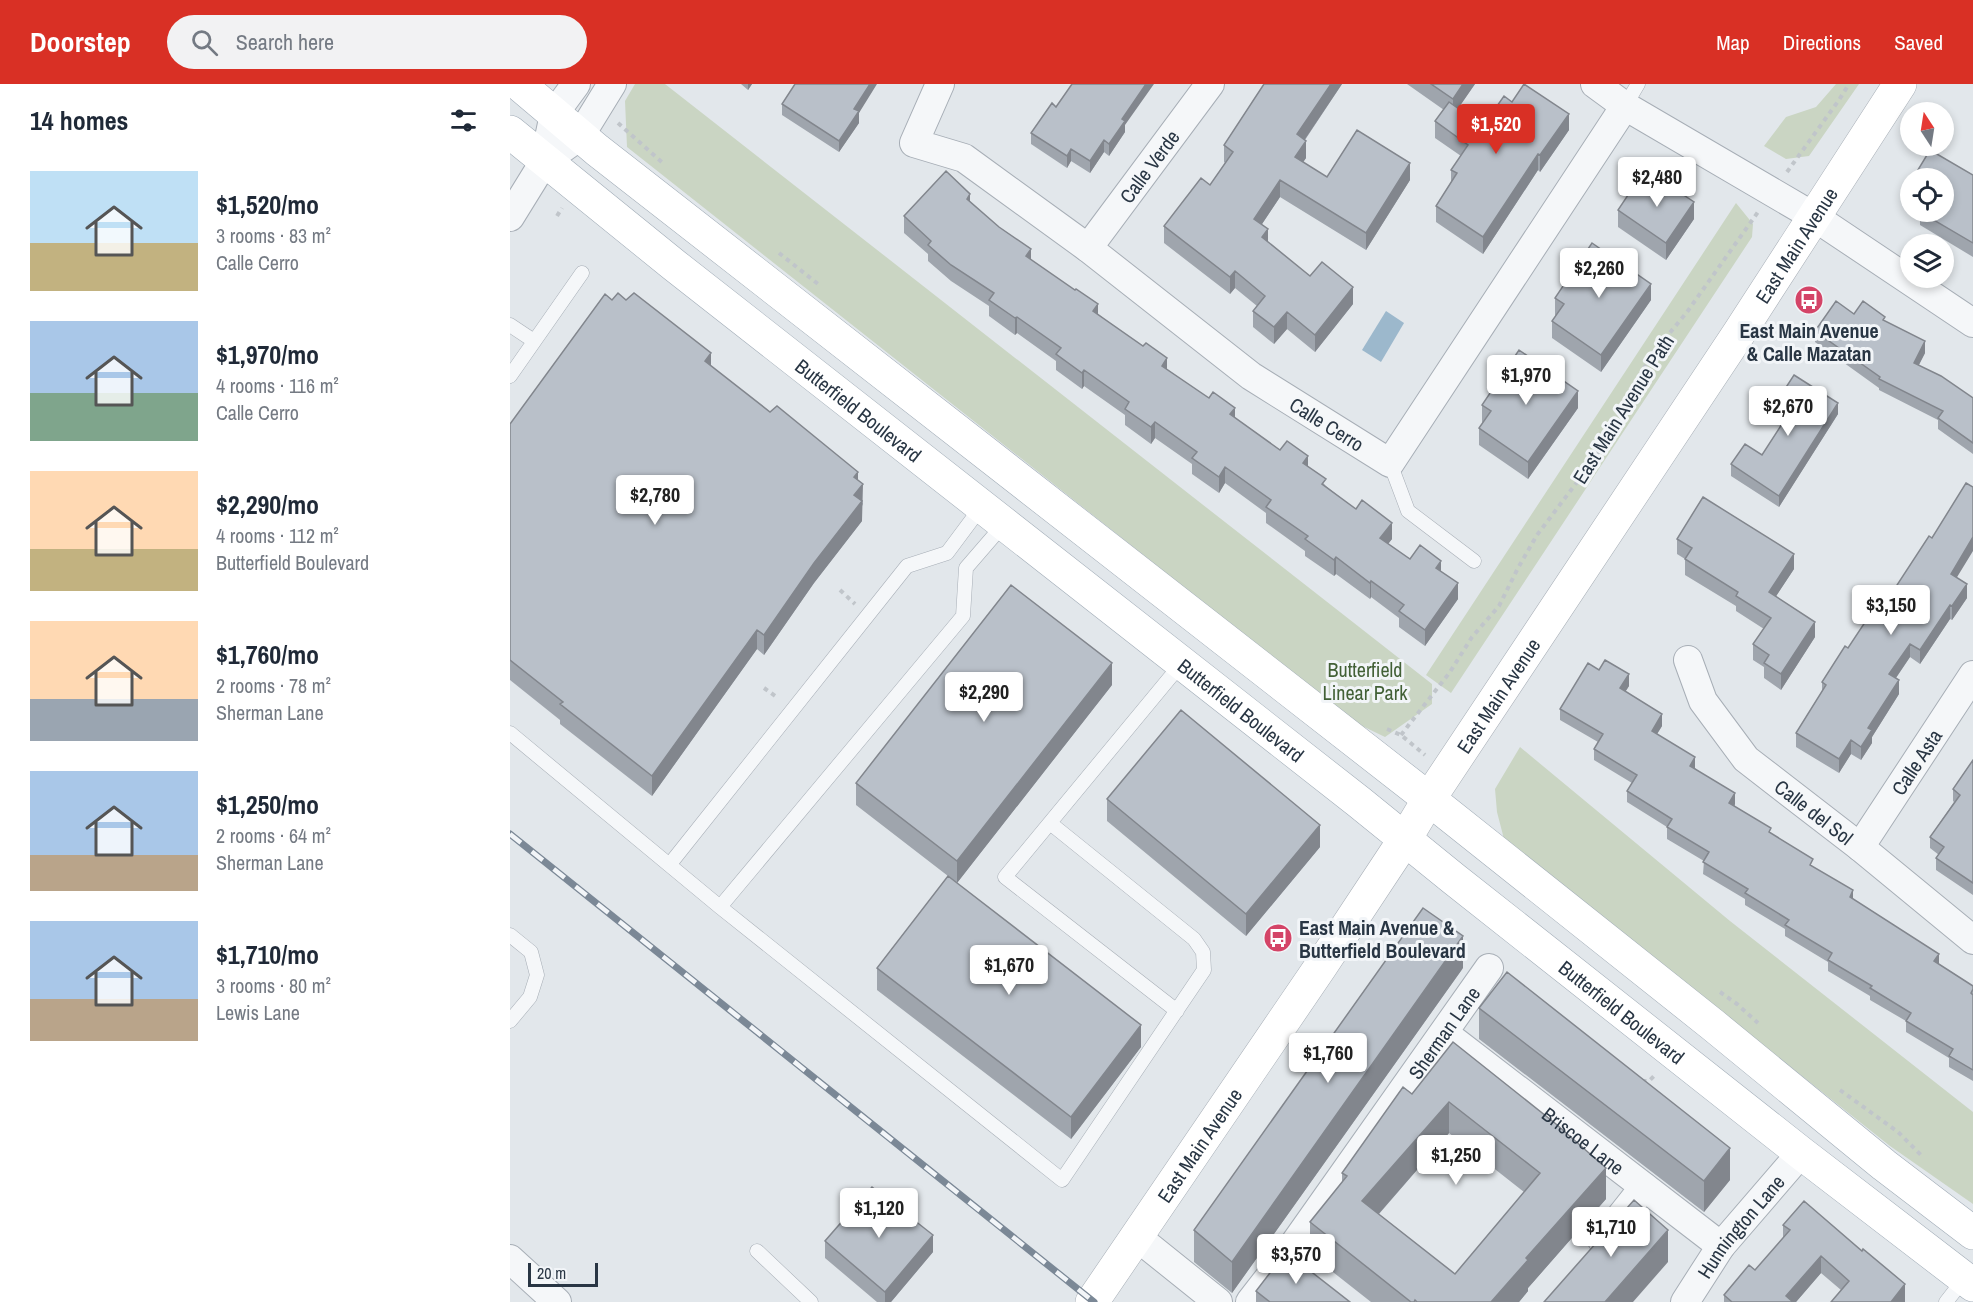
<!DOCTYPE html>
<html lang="en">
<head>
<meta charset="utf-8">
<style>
  :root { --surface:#fff; --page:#f2f2f3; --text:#1f2937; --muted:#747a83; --accent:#d93025 }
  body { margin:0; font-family:"Archivo Narrow",sans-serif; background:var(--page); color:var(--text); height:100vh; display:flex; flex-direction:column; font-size:22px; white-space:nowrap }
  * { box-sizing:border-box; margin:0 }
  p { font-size:20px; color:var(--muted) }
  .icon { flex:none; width:33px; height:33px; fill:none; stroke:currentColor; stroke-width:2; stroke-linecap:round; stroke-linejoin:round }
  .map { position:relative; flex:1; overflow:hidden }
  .drawer { display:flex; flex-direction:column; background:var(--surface); width:510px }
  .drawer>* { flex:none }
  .needle { width:39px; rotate:348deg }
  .fabs { position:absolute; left:1390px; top:18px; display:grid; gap:12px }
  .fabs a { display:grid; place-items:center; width:54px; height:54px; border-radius:50%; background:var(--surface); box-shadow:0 3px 9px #0003; font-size:30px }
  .scale { position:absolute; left:18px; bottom:15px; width:70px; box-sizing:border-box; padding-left:6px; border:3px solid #293644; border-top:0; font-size:16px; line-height:21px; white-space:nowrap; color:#293644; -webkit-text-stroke:4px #f2f5f8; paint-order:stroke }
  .price { position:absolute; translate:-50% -51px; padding:0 14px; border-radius:6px; background:#fff; color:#222; font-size:20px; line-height:39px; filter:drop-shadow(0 2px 3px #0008) }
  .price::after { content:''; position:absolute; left:50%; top:36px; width:18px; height:14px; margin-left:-9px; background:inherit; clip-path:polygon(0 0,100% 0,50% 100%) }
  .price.on { background:var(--accent); color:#fff }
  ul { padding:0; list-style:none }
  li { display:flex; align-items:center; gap:18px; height:150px; padding:0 30px }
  li span { display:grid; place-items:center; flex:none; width:168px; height:120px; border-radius:0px; color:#555 }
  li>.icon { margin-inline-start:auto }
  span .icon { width:72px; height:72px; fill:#fffc; stroke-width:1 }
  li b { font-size:26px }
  h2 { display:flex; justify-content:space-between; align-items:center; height:72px; padding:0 30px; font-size:26px }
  header { display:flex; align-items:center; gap:36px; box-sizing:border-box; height:84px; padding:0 30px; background:var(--accent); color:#fff }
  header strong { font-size:28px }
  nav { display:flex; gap:33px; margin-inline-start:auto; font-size:21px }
  .search { width:420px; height:54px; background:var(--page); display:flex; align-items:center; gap:15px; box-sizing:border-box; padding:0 21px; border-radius:33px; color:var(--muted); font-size:22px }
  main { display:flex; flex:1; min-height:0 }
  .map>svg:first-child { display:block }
</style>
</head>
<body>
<header>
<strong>Doorstep</strong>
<div class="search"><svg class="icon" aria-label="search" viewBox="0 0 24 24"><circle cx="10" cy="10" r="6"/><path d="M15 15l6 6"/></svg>Search here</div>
<nav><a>Map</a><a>Directions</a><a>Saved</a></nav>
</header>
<main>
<section class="drawer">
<h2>14 homes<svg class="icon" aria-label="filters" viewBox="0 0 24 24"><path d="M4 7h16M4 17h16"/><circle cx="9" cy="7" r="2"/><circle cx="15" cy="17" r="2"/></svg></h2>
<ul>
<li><span style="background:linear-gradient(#bfe0f5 60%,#c2b280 0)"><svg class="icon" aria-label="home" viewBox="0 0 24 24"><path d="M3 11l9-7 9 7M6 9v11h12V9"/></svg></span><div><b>$1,520/mo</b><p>3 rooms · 83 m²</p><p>Calle Cerro</p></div></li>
<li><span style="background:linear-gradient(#a9c7e8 60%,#7fa58c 0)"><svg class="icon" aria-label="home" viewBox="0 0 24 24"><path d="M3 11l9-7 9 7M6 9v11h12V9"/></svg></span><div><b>$1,970/mo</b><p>4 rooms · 116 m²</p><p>Calle Cerro</p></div></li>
<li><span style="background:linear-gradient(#ffd9b3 65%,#c2b280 0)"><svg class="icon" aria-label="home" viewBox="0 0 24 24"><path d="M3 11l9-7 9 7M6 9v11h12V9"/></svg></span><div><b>$2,290/mo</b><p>4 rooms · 112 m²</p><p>Butterfield Boulevard</p></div></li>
<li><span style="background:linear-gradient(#ffd9b3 65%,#9aa5b1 0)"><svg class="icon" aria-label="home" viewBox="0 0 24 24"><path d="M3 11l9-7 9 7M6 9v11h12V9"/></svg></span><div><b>$1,760/mo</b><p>2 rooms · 78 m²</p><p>Sherman Lane</p></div></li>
<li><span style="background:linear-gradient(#a9c7e8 70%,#b9a48a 0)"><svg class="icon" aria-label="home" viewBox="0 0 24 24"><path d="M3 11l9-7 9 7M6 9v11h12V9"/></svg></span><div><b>$1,250/mo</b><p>2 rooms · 64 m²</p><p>Sherman Lane</p></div></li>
<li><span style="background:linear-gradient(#a9c7e8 65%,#b9a48a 0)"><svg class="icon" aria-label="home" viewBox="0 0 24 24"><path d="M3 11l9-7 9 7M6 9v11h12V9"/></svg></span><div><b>$1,710/mo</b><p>3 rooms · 80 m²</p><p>Lewis Lane</p></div></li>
</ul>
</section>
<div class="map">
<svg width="1463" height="1218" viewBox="0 0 1463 1218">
  <rect width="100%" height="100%" fill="#e2e7eb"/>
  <path fill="#cad5c3" d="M125 0H155L922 600V620L875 653 846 639 117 63 115 17Z
    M1326 0H1349L1299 72 1276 75 1254 62 1276 33 1306 23Z
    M1226 119 1243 140 1242 153 941 609 916 591Z
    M1010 663 1220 837 1463 1028V1120L1380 1062 994 755 987 728 985 705Z"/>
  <path fill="#9cb8cc" d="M876 227 894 239 871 278 852 266Z"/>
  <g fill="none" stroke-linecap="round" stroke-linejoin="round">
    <g stroke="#a7aeb6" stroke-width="15">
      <path id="lane" d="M1115 22 1128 0
        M0 241 24 257
        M0 292 72 189
        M880 379 898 427 964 477
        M0 649 210 823 552 1096 694 886 693 868 684 855 540 739
        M160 780 397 482 437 469 472 422
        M210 823 453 532 456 484 494 440
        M0 851 21 868 27 891 20 913 0 937
        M667 927 495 793 672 579
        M247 1167 301 1218
        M1436 1218 1454 1195"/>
    </g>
    <g stroke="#a7aeb6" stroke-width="30">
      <g id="street">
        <path id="s1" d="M430 0 404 59 454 74 578 164 741 292 880 379 1115 22"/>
        <path d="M1085 0 1115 22 1303 132 1463 239"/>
        <path d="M53 64 70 52 102 0"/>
        <path d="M0 133 34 78 44 30 66 0"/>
        <path id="s2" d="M578 164 700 0"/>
        <path id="s3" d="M1178 576 1193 617 1236 675 1350 763 1463 856"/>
        <path id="s4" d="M1350 763 1463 591"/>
        <path id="s5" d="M934 949 1211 1162"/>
        <path d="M627 1153 708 1218"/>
        <path d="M1092 1156 1134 1103"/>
        <path d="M0 1175 47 1218"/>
        <path id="s6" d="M740 1218 775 1173 979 884"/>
        <path id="s7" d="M1175 1218 1211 1162 1291 1069"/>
      </g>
    </g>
    <g stroke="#a7aeb6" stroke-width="34">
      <g id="secondary">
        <path id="s8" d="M582 1218 811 882 895 755 919 715 1229 249 1390 0"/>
      </g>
    </g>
    <g stroke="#a1acb7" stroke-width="34">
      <g id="primary">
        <path d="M9 0 87 66 919 715 1203 941 1374 1081 1463 1149"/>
        <path id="s9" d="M0 48 164 181 849 718 944 795 1291 1069 1463 1201"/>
      </g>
    </g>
    <path stroke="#c0c5ca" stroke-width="4" stroke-dasharray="4.5 4.5" stroke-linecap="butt" d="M108 39 154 80
      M1277 88 1329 16 1339 0
      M47 132 52 124
      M269 169 308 200
      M330 506 345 520
      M254 604 268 614
      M877 645 891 651 915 671
      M891 651 940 588 962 553 989 522 1008 484 1027 451 1080 381 1103 345 1117 312 1144 268 1177 228 1248 128
      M1210 908 1227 920 1248 939
      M1132 997H1139L1146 990
      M1330 1006 1388 1048 1413 1073"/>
    <use href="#lane" stroke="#f5f7f9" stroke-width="14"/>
    <use href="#street" stroke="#f5f7f9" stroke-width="28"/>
    <use href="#secondary" stroke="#fff" stroke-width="33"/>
    <use href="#primary" stroke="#fff" stroke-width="33"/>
    <g stroke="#7b8896" stroke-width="7">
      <path id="rail" d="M0 750 584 1218"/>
    </g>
    <use href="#rail" stroke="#f2f5f8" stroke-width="4.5" stroke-dasharray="14" stroke-linecap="butt"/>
  </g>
  <path fill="#9fa5ad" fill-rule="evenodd" d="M231 0H242L238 6Z
    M754 0H832L795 56 796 74 793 78 817 93 900 96 856 166 770 113 752 140 758 158 800 192 843 220 805 268 777 245 764 260 743 243V227L747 222 725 204 720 210 654 159V142L700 101 715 79 714 78V61Z
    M897 0H965L948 24 973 42 1002 18 1059 46 1030 88 1028 86 973 170 926 138V122L941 98V86L951 72 925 54V37L934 26Z
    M272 20 349 29V39L329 68 272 31Z
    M546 23 615 41V48L599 72 594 68 580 89 561 77 557 84 521 60V49Z
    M1463 91V173L1410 141V128H1408H1434Z
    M1401 98V123L1396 120V106Z
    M1131 107 1184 135 1156 176 1108 143V126Z
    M460 118 521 176 657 285 770 366 798 383 816 402 882 455 878 460 900 475 931 487 948 515 915 562 889 543V534L861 513 860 515 826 490 824 492 795 472V467L756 439V429L715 399 709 409 682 390V380L645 354 641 360 615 341V331L574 302 572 305 546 286V277L507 249 505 251 479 232V222L441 197 418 177V170L394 149V132Z
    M1045 214 1141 216 1091 288 1042 254V237L1046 232 1045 231Z
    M102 216 201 282 348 396 353 420 352 422V437L304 499 254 571 247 565 142 712 50 640V636L0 596V340Z
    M1344 230 1375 237 1415 269 1409 281 1463 314V370L1428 345V336L1369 306V304L1305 258V247Z
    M1269 314 1328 330 1269 423 1221 392V380L1252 371 1278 331 1269 325Z
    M972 321 1068 324 1018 395 969 361V344L973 339 972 338Z
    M1167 455 1284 485 1266 512 1305 553 1271 606 1254 594V583L1243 576V560L1254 545 1226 527V522L1175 491V475L1167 470Z
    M1447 494 1457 514 1442 536 1440 535 1410 580 1400 573 1386 594 1389 610 1362 653V659L1351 676 1341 670 1329 689 1286 663V649L1312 607V598L1338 564 1376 518Z
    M1089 586 1119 602 1115 608 1152 642 1147 650 1225 720V722L1261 749 1343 815 1429 880 1463 902V997L1439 983V974L1396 948V937L1360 916V912L1318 887V878L1275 852V845L1235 821V815L1193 790 1194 777 1157 755V743L1117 718V707L1122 699 1084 676V665L1088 658 1050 636V625Z
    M602 601 447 799 631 963 561 1055 367 906V884L438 792 346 721V699Z
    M1463 676V811L1426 786V774L1429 771 1420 764V753L1444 718 1443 717V705Z
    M597 715 810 763 736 852 597 737Z
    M953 884 722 1209 684 1178V1146Z
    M969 924 1220 1096 1194 1128 969 955Z
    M943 958 1096 1115 1018 1204V1207L1009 1218H861L800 1170V1138L832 1098V1089L902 1010ZM939 1049 1014 1108 945 1190 869 1130Z
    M1273 1141 1395 1217V1218H1321L1331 1206 1311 1189 1286 1218H1214V1211L1245 1186 1273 1154Z
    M315 1157 423 1168 381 1218H367L315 1174Z
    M746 1207 840 1218H746Z"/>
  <path fill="#82868d" d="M238 0H242L238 6Z
    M360 0H367L349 29V39L329 68V57L344 25Z
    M636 0H644L615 41V48L599 72V60L612 35Z
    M821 0H832L787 67V50Z
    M953 0H965L943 32V15Z
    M1059 30V46L1030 88V71Z
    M594 56V68L580 89V77Z
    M796 57V74L785 90V73Z
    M561 65V77L557 84V72Z
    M1028 70V86L973 170V153Z
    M900 79V96L856 166V149Z
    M770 96V113L744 152V135Z
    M460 110V126L457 115Z
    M1184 118V135L1156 176V159Z
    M758 145V162L752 153Z
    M521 165V182L516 172Z
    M725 187V204L720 210V193Z
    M1141 200V216L1091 288V271Z
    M843 203V220L805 268V251Z
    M588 220V236L583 227Z
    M777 228V245L764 260V243Z
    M507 233V249L505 251V234Z
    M1415 257V269L1404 290V279Z
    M201 269V289L195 277Z
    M657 274V291L652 282Z
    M574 286V302L572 305V289Z
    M1068 307V324L1018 395V378Z
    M1328 319V330L1269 423V412Z
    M725 324V340L720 330Z
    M645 338V354L641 360V343Z
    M798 372V389L793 379Z
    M715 383V399L709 409V393Z
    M348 388V406L353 400 352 437 304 499 254 571V551L344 393Z
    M882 439V455L870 470V454Z
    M1463 453V467L1441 503V490Z
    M1284 470V485L1259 523V508Z
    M826 473V490L824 492V476Z
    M931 477V493L926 484Z
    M861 497V513L860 515V499Z
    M948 499V515L915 562V546Z
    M1457 500V514L1442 536V522Z
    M1440 521V535L1410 580V566Z
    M1305 538V553L1271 606V590Z
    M247 546V565L142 712V692Z
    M1400 560V573L1379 604V590Z
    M602 579V601L447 799V777Z
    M1119 590V602L1110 616V604Z
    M1389 596V610L1362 653V659L1351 676V663L1358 644Z
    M1152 630V642L1142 658V647Z
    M1341 656V670L1329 689V675Z
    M1185 673V684L1180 693V682Z
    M1225 709V720L1219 730V719Z
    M810 741V763L736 852V830Z
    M1343 806V818L1340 813Z
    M953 852V884L722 1209V1178Z
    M1429 870V881L1424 877Z
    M631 941V963L561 1055V1033Z
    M939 1018V1049L852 1149V1117Z
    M1220 1064V1096L1194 1128V1097Z
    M1096 1084V1115L1018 1204V1207L1009 1218H981L1016 1174Z
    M1158 1146V1178L1123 1218H1095Z
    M423 1151V1168L381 1218H375V1208Z
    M1311 1172V1189L1286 1218H1276V1212Z
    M1395 1200V1218H1381Z"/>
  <path fill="#b9c0c9" stroke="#82868d" stroke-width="1.5" fill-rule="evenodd" d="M285 0H360L344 25 349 27 329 57 272 20Z
    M562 0H636L612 35 615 37 599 60 594 56 580 77 561 65 557 72 521 49 542 19 546 23Z
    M754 0H821L787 50 796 57 785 73 817 93 847 46 900 79 856 149 770 96 744 135 758 145 752 153 800 192 812 178 843 203 805 251 777 228 764 243 743 227 755 212 725 187 720 193 654 142 691 94 700 101 723 68 714 61Z
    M921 0H953L943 15Z
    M1014 0 1059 30 1030 71 1028 70 973 153 926 122 947 89 941 86 958 61 925 37 939 18 973 42 994 12 1002 18Z
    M1420 66 1463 91V159L1410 128H1434V94H1403Z
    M436 87 460 110 457 115 489 143 521 165 516 172 565 206 566 205 588 220 583 227 633 262 636 259 657 274 652 282 699 314 703 308 725 324 720 330 770 366 777 357 798 372 793 379 816 395 812 400 846 425 852 416 882 439 870 454 900 475 910 461 931 477 926 484 948 499 915 546 889 527 894 521 861 497 860 499 826 473 824 476 795 455 798 452 756 423 761 416 715 383 709 393 682 374 687 368 645 338 641 343 615 325 619 318 574 286 572 289 546 270 551 264 507 233 505 234 479 216 484 209 441 181 418 161 421 157 394 132Z
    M1142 90 1184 118 1156 159 1108 126 1124 102 1131 107Z
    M1401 98V109L1396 106Z
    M1082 159 1141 200 1091 271 1042 237 1054 220 1045 214Z
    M108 209 116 216 124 209 201 269 195 277 260 328 267 322 348 388 344 393 353 400 344 411 352 417 304 479 254 551 247 546 142 692 50 620 53 618 0 576V340L95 210 102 216Z
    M1326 217 1344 230 1353 217 1375 233 1373 236 1415 257 1404 279 1431 292 1463 314V359L1428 334 1433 327 1369 295 1370 293 1305 247Z
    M1009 266 1068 307 1018 378 969 344 981 327 972 321Z
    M1284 291 1328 319 1269 412 1221 380 1235 360 1252 371 1283 323 1269 314Z
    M1456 399 1463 403V453L1441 490 1457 500 1442 522 1440 521 1410 566 1400 560 1379 590 1389 596 1358 644 1362 646 1351 663 1341 656 1329 675 1286 649 1316 601 1312 598 1335 562 1338 564 1371 514 1376 518 1419 452 1422 454Z
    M1193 413 1284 470 1259 508 1305 538 1271 590 1254 579 1259 571 1243 560 1261 534 1226 512 1228 508 1175 475 1182 464 1167 455Z
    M501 501 602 579 447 777 346 699Z
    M1095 576 1119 590 1110 604 1152 630 1142 647 1185 673 1180 682 1225 709 1219 719 1261 744 1259 748 1303 775 1300 781 1343 806 1340 813 1429 870 1424 877 1463 902V905L1461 909 1463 911V986L1439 972 1443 965 1396 937 1401 929 1360 904 1362 902 1318 876 1322 869 1275 841 1279 836 1235 809 1238 805 1193 778 1199 768 1157 743 1162 735 1117 707 1127 691 1084 665 1093 650 1050 625 1078 579 1089 586Z
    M671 626 810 741 736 830 597 715Z
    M1463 676V799L1426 774 1434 763 1420 753 1450 711 1443 705Z
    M438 792 631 941 561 1033 367 884Z
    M913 824 953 852 722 1178 684 1146Z
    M997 888 1220 1064 1194 1097 969 924Z
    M943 958 1046 1040 1096 1084 1016 1174 1018 1176 981 1218H907L905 1216 904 1218H901L800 1138 837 1092 832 1089 893 1003 902 1010ZM939 1018 1030 1089 945 1190 852 1117Z
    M362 1103 423 1151 375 1208 315 1157Z
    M1124 1116 1158 1146 1095 1218H1034Z
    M1294 1117 1352 1167 1353 1165 1395 1200 1381 1218H1321L1339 1197 1311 1172 1276 1212 1283 1218H1222L1214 1211 1239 1181 1245 1186 1280 1146 1273 1141Z
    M776 1168 840 1218H760L746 1207Z"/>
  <defs>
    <g id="bus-disc" transform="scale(1.5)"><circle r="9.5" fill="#d44467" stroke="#f2f5f8"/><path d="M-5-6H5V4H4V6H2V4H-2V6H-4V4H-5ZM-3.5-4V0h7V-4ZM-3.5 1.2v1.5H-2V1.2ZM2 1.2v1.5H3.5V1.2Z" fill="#fff"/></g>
  </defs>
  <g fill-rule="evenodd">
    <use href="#bus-disc" x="1299" y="216"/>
    <use href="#bus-disc" x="768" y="854"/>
  </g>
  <g text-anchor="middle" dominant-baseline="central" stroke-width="6" stroke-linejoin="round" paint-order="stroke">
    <g font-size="20" fill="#293644" stroke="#f2f5f8">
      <text stroke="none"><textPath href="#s2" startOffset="102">Calle Verde</textPath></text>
      <text stroke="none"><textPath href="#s8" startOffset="1270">East Main Avenue</textPath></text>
      <text transform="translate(1113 325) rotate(-58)">East Main Avenue Path</text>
      <text stroke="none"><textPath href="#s9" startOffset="446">Butterfield Boulevard</textPath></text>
      <text stroke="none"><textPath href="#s1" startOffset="567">Calle Cerro</textPath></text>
      <text stroke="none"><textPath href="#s8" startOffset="730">East Main Avenue</textPath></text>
      <text stroke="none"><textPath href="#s9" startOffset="932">Butterfield Boulevard</textPath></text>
      <text stroke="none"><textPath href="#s4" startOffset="102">Calle Asta</textPath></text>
      <text stroke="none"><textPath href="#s3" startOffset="202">Calle del Sol</textPath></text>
      <text stroke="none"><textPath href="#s9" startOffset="1418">Butterfield Boulevard</textPath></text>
      <text stroke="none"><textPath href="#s6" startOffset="332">Sherman Lane</textPath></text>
      <text stroke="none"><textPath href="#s5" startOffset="176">Briscoe Lane</textPath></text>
      <text stroke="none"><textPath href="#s8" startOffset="190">East Main Avenue</textPath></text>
      <text stroke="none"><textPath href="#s7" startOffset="94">Hunnington Lane</textPath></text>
    </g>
    <g font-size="20" font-weight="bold" fill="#293644" stroke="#f2f5f8">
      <text x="1299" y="246">East Main Avenue<tspan x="1299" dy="23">&amp; Calle Mazatan</tspan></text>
      <text x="789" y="843" text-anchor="start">East Main Avenue &amp;<tspan x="789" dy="23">Butterfield Boulevard</tspan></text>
    </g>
    <g font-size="20" fill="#426036" stroke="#f2f5f8">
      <text x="855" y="585">Butterfield<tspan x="855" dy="23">Linear Park</tspan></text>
    </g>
  </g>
</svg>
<div class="fabs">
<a><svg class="needle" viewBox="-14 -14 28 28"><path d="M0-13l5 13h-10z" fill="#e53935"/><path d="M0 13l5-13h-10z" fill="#747a83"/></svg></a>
<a><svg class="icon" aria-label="locate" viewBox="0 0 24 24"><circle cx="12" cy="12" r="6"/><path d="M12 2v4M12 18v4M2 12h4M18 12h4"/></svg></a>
<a><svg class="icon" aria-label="layers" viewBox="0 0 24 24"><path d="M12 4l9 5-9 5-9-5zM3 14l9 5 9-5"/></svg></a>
</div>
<div class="scale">20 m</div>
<b class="price on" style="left:986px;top:71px">$1,520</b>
<b class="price" style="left:1147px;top:124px">$2,480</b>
<b class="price" style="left:1089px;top:215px">$2,260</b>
<b class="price" style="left:1016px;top:322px">$1,970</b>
<b class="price" style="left:1278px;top:353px">$2,670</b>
<b class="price" style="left:145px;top:442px">$2,780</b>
<b class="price" style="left:1381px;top:552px">$3,150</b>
<b class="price" style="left:474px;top:639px">$2,290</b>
<b class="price" style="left:499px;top:912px">$1,670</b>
<b class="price" style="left:818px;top:1000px">$1,760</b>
<b class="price" style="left:946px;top:1102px">$1,250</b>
<b class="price" style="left:369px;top:1155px">$1,120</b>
<b class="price" style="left:1101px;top:1174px">$1,710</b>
<b class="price" style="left:786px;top:1201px">$3,570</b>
</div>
</main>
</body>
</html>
